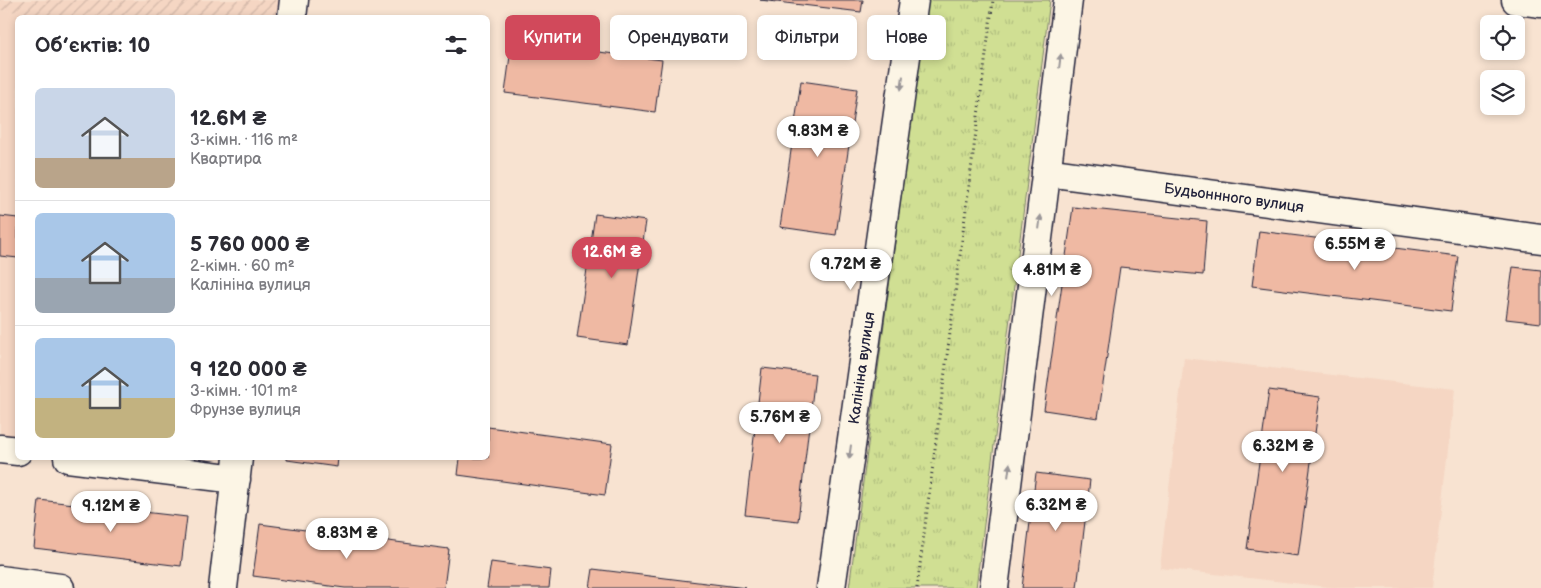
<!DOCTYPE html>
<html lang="uk">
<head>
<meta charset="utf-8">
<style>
  :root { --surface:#fff; --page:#f7f7f7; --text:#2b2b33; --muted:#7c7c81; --line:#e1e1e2; --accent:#d1495b }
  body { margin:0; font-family:"Balsamiq Sans",sans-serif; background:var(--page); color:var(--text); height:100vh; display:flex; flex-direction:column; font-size:19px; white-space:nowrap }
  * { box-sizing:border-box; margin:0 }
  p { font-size:16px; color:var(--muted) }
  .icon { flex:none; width:28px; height:28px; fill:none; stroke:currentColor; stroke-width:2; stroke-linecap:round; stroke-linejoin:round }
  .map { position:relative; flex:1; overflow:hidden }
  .side { position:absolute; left:15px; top:15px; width:475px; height:445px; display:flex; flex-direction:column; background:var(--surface); border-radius:8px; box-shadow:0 2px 8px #0003 }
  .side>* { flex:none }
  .banner { position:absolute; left:505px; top:15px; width:475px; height:45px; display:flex; gap:10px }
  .fabs { position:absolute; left:1480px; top:15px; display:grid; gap:10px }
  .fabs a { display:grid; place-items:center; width:45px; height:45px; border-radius:8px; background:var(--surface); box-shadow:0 2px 8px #0003; font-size:25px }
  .price { position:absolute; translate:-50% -42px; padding:0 11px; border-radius:18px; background:#fff; color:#222; font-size:16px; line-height:32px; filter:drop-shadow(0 1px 2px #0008) }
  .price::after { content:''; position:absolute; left:50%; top:30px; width:15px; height:11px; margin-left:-8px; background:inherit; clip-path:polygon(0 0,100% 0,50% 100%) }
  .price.active { background:var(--accent); color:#fff }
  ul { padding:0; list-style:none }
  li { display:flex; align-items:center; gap:15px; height:125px; padding:0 20px }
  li+li { border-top:1px solid var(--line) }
  li span { display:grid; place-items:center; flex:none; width:140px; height:100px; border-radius:8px; color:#555 }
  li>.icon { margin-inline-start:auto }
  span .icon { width:60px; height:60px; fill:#fffc; stroke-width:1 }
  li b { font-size:21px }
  h2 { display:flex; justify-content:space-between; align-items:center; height:60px; padding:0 20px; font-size:21px }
  .tag { padding:0 18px; border-radius:8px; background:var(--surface); box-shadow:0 2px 8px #0003; font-size:18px; line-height:45px }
  .tag.active { background:var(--accent); color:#fff }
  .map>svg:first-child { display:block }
</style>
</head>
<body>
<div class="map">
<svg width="1541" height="588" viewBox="0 0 1541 588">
  <defs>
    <pattern id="industrial-furrows" width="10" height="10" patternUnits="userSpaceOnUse" patternTransform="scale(1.25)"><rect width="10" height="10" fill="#f5d6c3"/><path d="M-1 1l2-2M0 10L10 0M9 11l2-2" fill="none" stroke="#d2b7a8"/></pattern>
    <pattern id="park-tufts" width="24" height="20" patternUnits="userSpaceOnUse" patternTransform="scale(1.25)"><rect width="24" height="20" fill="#d0df93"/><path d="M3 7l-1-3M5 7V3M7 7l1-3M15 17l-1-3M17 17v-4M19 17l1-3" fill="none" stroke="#b2bf80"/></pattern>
  </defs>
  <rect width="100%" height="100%" fill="#f8e3d1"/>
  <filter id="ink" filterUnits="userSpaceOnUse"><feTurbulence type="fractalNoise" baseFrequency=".02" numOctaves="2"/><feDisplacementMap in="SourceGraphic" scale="10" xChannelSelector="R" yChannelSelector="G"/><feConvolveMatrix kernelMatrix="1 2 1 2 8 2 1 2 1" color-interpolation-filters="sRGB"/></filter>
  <g filter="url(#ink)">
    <path fill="#f5d6c3" d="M0 10 68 17 18 18 17 451 0 449Z
      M1184 358 1455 389 1432 588H1337L1160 568Z"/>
    <path fill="url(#industrial-furrows)" d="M0 0H294L292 18H68L0 10Z"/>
    <path fill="url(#park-tufts)" stroke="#798067" d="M927 0H1050L976 588H849Z"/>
    <path fill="#efb9a3" stroke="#22223b" d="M760 0H863L861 12Z
      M512 41 662 60 655 112 505 93Z
      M801 81 857 89 836 235 780 227Z
      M1073 207 1207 221 1203 275 1120 267 1098 418 1044 410Z
      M595 214 646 221 628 345 577 338Z
      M0 216 18 218V258L0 256Z
      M1259 231 1458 256 1451 311 1252 286Z
      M1513 267 1541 270V323L1506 319Z
      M762 368 815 374 798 521 745 515Z
      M1269 390 1320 397 1298 556 1247 549Z
      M488 427 612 444 605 495 458 475 460 458H488Z
      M287 458H338L337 467 287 460Z
      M1036 473 1090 480 1077 588H1022Z
      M39 500 187 517 181 566 34 548Z
      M260 524 449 549 444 588H345L253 576Z
      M491 562 551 570 549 588H487Z
      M593 569 746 588H590Z"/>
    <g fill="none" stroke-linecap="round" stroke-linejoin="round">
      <g stroke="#22223b" stroke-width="31">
        <path id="street" d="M292 18 294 0
          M1046 172 1541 239
          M0 449 18 451
          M68 458 236 479
          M0 580 60 588
          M223 588 238 458"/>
      </g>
      <g stroke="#22223b" stroke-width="31">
        <path id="secondary" d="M1516 0 1541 3
          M831 588 914 0
          M994 588 1068 0"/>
      </g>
      <path stroke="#22223b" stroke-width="3" stroke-dasharray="1 4" stroke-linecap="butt" d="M917 588 993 0"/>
      <use href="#street" stroke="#fcf5e5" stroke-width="28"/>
      <use href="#secondary" stroke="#fcf5e5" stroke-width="28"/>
    </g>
    <defs><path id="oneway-solid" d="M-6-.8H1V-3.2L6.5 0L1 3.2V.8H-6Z" transform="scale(1.25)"/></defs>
    <g fill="#9a9698">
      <use href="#oneway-solid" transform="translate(1060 61) rotate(-83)"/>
      <use href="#oneway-solid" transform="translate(902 83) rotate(98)"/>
      <use href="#oneway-solid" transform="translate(1040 222) rotate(-83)"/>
      <use href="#oneway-solid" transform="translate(850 452) rotate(98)"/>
      <use href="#oneway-solid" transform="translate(1009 470) rotate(-83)"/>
    </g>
  </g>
  <g text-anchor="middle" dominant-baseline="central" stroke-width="4.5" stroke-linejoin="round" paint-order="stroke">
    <g font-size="15" fill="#22223b" stroke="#fcf5e5">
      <text transform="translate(1234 198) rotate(8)">Будьоннного вулиця</text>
      <text transform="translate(862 368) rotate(-82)">Калініна вулиця</text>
    </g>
  </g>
</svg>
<div class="fabs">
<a><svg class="icon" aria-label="locate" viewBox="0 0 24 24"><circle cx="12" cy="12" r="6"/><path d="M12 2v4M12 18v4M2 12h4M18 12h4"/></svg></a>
<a><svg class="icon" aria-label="layers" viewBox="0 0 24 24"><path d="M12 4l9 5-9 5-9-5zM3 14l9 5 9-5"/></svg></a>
</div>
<b class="price" style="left:818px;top:158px">9.83M ₴</b>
<b class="price" style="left:1355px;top:271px">6.55M ₴</b>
<b class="price active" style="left:612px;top:279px">12.6M ₴</b>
<b class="price" style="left:851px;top:291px">9.72M ₴</b>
<b class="price" style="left:1052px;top:297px">4.81M ₴</b>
<b class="price" style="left:780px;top:444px">5.76M ₴</b>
<b class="price" style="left:1283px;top:473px">6.32M ₴</b>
<b class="price" style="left:1056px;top:532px">6.32M ₴</b>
<b class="price" style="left:111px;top:533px">9.12M ₴</b>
<b class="price" style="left:347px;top:560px">8.83M ₴</b>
<div class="banner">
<a class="tag active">Купити</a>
<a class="tag">Орендувати</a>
<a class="tag">Фільтри</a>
<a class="tag">Нове</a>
</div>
<section class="side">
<h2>Об’єктів: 10<svg class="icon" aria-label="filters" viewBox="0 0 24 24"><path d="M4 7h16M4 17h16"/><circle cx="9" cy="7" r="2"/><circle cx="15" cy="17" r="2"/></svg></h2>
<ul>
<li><span style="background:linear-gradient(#c9d6e8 70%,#b9a48a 0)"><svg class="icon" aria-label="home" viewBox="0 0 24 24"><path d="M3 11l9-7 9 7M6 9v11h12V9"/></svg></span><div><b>12.6M ₴</b><p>3-кімн. · 116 m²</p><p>Квартира</p></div></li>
<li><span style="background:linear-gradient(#a9c7e8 65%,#9aa5b1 0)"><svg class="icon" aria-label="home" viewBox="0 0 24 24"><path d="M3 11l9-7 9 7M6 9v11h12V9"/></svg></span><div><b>5 760 000 ₴</b><p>2-кімн. · 60 m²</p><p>Калініна вулиця</p></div></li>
<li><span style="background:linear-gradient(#a9c7e8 60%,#c2b280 0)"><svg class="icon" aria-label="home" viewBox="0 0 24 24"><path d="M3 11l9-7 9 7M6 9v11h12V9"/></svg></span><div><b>9 120 000 ₴</b><p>3-кімн. · 101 m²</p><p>Фрунзе вулиця</p></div></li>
</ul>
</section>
</div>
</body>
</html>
